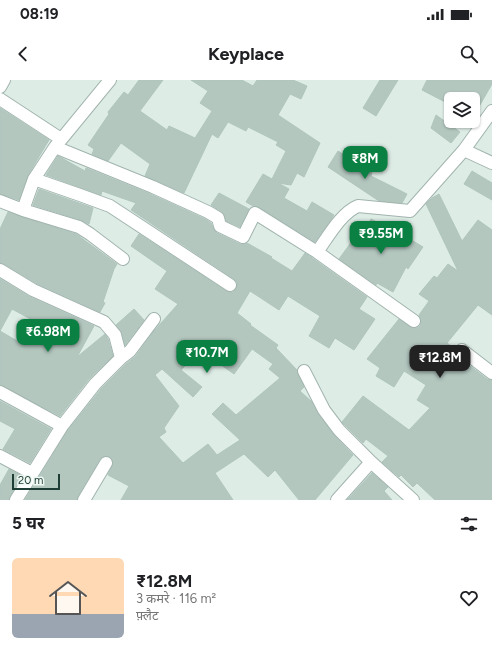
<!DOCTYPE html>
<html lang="hi">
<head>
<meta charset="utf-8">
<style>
  :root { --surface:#fff; --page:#f2f2f2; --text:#202124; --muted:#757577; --accent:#0b8043 }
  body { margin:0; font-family:Figtree,"Noto Sans Devanagari",sans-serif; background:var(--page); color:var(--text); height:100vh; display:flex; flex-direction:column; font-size:15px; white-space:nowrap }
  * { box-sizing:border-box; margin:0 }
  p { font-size:13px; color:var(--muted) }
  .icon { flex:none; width:22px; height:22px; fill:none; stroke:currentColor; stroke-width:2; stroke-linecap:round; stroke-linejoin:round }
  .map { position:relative; height:420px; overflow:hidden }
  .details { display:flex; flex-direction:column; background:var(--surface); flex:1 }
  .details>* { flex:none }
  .buttons { position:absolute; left:444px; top:12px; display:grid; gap:8px }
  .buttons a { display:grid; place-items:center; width:36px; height:36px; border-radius:6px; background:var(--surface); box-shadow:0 1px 3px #0004; font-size:20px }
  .scale { position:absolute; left:12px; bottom:10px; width:48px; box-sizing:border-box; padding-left:4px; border:2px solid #1e3d34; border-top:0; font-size:11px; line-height:14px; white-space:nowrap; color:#1e3d34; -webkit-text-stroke:3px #eff8f3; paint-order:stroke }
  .price { position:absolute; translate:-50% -34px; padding:0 9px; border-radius:8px; background:var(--accent); color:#fff; font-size:13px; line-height:26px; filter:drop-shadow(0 1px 2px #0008) }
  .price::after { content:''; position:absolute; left:50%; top:24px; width:12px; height:9px; margin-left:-6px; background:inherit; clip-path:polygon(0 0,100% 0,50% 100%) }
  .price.on { background:#222; color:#fff }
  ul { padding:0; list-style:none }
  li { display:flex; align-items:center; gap:12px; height:100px; padding:0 12px }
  li span { display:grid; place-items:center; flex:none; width:112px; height:80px; border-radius:6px; color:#555 }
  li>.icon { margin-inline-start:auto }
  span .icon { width:48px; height:48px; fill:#fffc; stroke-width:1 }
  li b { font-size:17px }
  h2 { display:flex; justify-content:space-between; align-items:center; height:48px; padding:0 12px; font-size:17px }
  .status { display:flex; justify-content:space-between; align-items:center; height:28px; padding:0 20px; background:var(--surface); direction:ltr }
  .status svg { height:11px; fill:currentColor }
  header { display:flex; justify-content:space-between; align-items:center; height:52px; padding:0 12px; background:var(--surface); font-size:18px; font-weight:700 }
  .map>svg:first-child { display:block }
</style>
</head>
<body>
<div class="status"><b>08:19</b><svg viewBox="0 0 49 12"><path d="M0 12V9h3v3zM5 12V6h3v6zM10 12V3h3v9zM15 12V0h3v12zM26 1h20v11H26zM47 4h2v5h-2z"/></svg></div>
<header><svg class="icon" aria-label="back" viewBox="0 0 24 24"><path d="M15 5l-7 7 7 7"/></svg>Keyplace<svg class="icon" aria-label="search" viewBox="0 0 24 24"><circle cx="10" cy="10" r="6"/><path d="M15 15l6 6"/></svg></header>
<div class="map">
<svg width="492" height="420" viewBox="0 0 492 420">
  <rect width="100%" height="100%" fill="#deece6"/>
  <path fill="#b3c7bf" stroke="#b0c6bd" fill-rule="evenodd" d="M139 0H163L140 31 167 50 169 46 195 58 212 31 200 23 208 11 191 0H242L253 6 257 0H293L307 6 301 19 290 14 278 35 320 63 304 97 297 93 291 105 278 103 289 109 284 118 307 131 312 122 334 135 315 162 259 127 253 126 246 122 263 94 272 99 286 71 276 65 278 62 248 47 246 51 228 42 218 58 212 54 184 113 145 96 150 84 121 63 108 81 92 74 94 69 88 65 109 34 108 32 124 12 128 15Z
    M380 0H398L376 36 363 28Z
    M427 0H492V4L473 37V19H451L449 24 422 10Z
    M0 28 49 60 28 95 19 120 0 114Z
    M436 35 460 52 451 63 431 48Z
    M338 71 372 93 371 96 407 114 402 123 379 121 328 87Z
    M58 76 85 91 86 88 150 114 205 139 211 143 214 150 217 153 240 164 247 163 272 177 271 178 292 191 305 173 367 217 359 229 375 239 354 270 335 258 329 268 309 256 320 236 288 216 279 230 250 211 237 233 251 244 250 245 278 265 276 268 297 290 304 307 300 311 312 322 318 334 333 354 353 375 315 420H299L275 390 268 397 244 374 215 393 233 420H121L129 406 108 395 113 383 110 377 106 376 100 379 78 416 77 420H25L68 350 101 309 126 284 136 276 154 251 178 224 155 209 167 191 131 166 139 154 226 211 233 212 236 209 237 206V202L234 199 131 130 136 123 102 111 101 115 46 95ZM252 269 273 284 269 289 280 298 236 335 223 323 212 334 240 360 217 375 208 364 183 383 159 357 166 352 164 348 179 326 155 295 162 289 193 317 202 307 181 290 200 270 234 294Z
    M472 91 492 103V120L464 104Z
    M39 109 93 128 89 144 81 140 33 125Z
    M219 113 249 129 240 147 226 141 222 132 211 125Z
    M439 114 462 161 478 140 492 150V235L478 225 447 263 455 269 457 276 487 299 492 300V420H435L417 403 413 407 401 395 399 397 382 382 388 376 366 359 363 363 342 342 363 316 409 350 430 328 417 320 426 305 404 291 394 307 376 296 380 288 367 279 399 239 413 248H417L420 246 421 241 419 235 429 221 419 214 434 196 437 198 448 184 458 191 426 124 432 118Z
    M8 132 76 154 117 184 114 189 103 222 105 223 100 232 36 203 4 184 0 183V149Z
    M371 139 408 158 423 167 408 189 406 187 393 212 377 203 376 205 339 179 355 157 360 161Z
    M0 199 30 217 94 246 77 277 105 254 108 259 113 276 89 299 60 336 0 305V251L24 265 36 242 12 229 0 251Z
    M134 229 144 240 125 265 122 253 116 245Z
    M0 321 51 349 30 383 3 369 15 349 0 341Z
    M9 389 22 396 10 416 9 420H0V405Z
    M372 393 388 407 384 411 392 420H347Z"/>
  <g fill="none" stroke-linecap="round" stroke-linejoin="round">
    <g stroke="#a1b4ad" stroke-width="14">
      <path id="minor" d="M0 7 4 0
        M0 19 61 59
        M55 67 153 107 208 132 218 138 220 146 243 157 255 133 317 172 414 241
        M464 70 492 83
        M34 99 80 115 110 126 230 205
        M0 121 23 130 79 147 90 154 123 179
        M23 130 34 99 55 67 110 0
        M317 172C328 157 341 133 358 126L410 131 464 70 492 31
        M0 190 33 210 104 242 115 255 121 278
        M462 270 492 293
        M304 291 324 330 339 350 371 382
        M0 312 62 346
        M0 376 32 393
        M16 420 62 346 95 304 121 278 130 271 154 239
        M84 420 106 383
        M337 420 371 382 413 420"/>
    </g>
    <use href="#minor" stroke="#fff" stroke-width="12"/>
  </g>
</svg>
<div class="buttons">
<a><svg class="icon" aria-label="layers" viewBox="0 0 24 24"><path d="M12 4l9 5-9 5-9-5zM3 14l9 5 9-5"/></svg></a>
</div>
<div class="scale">20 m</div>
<b class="price" style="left:365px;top:100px">₹8M</b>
<b class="price" style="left:381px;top:175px">₹9.55M</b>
<b class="price" style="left:48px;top:273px">₹6.98M</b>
<b class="price" style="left:207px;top:294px">₹10.7M</b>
<b class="price on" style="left:440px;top:299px">₹12.8M</b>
</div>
<section class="details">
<h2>5 घर<svg class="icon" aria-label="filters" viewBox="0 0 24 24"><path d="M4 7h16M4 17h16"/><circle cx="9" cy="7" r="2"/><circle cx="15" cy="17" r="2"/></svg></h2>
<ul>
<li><span style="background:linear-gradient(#ffd9b3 70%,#9aa5b1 0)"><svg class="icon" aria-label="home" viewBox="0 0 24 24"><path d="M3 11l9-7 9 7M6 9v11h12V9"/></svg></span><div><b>₹12.8M</b><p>3 कमरे · 116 m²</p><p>फ़्लैट</p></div><svg class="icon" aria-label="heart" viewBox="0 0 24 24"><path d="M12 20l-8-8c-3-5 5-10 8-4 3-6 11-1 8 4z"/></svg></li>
</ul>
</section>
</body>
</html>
